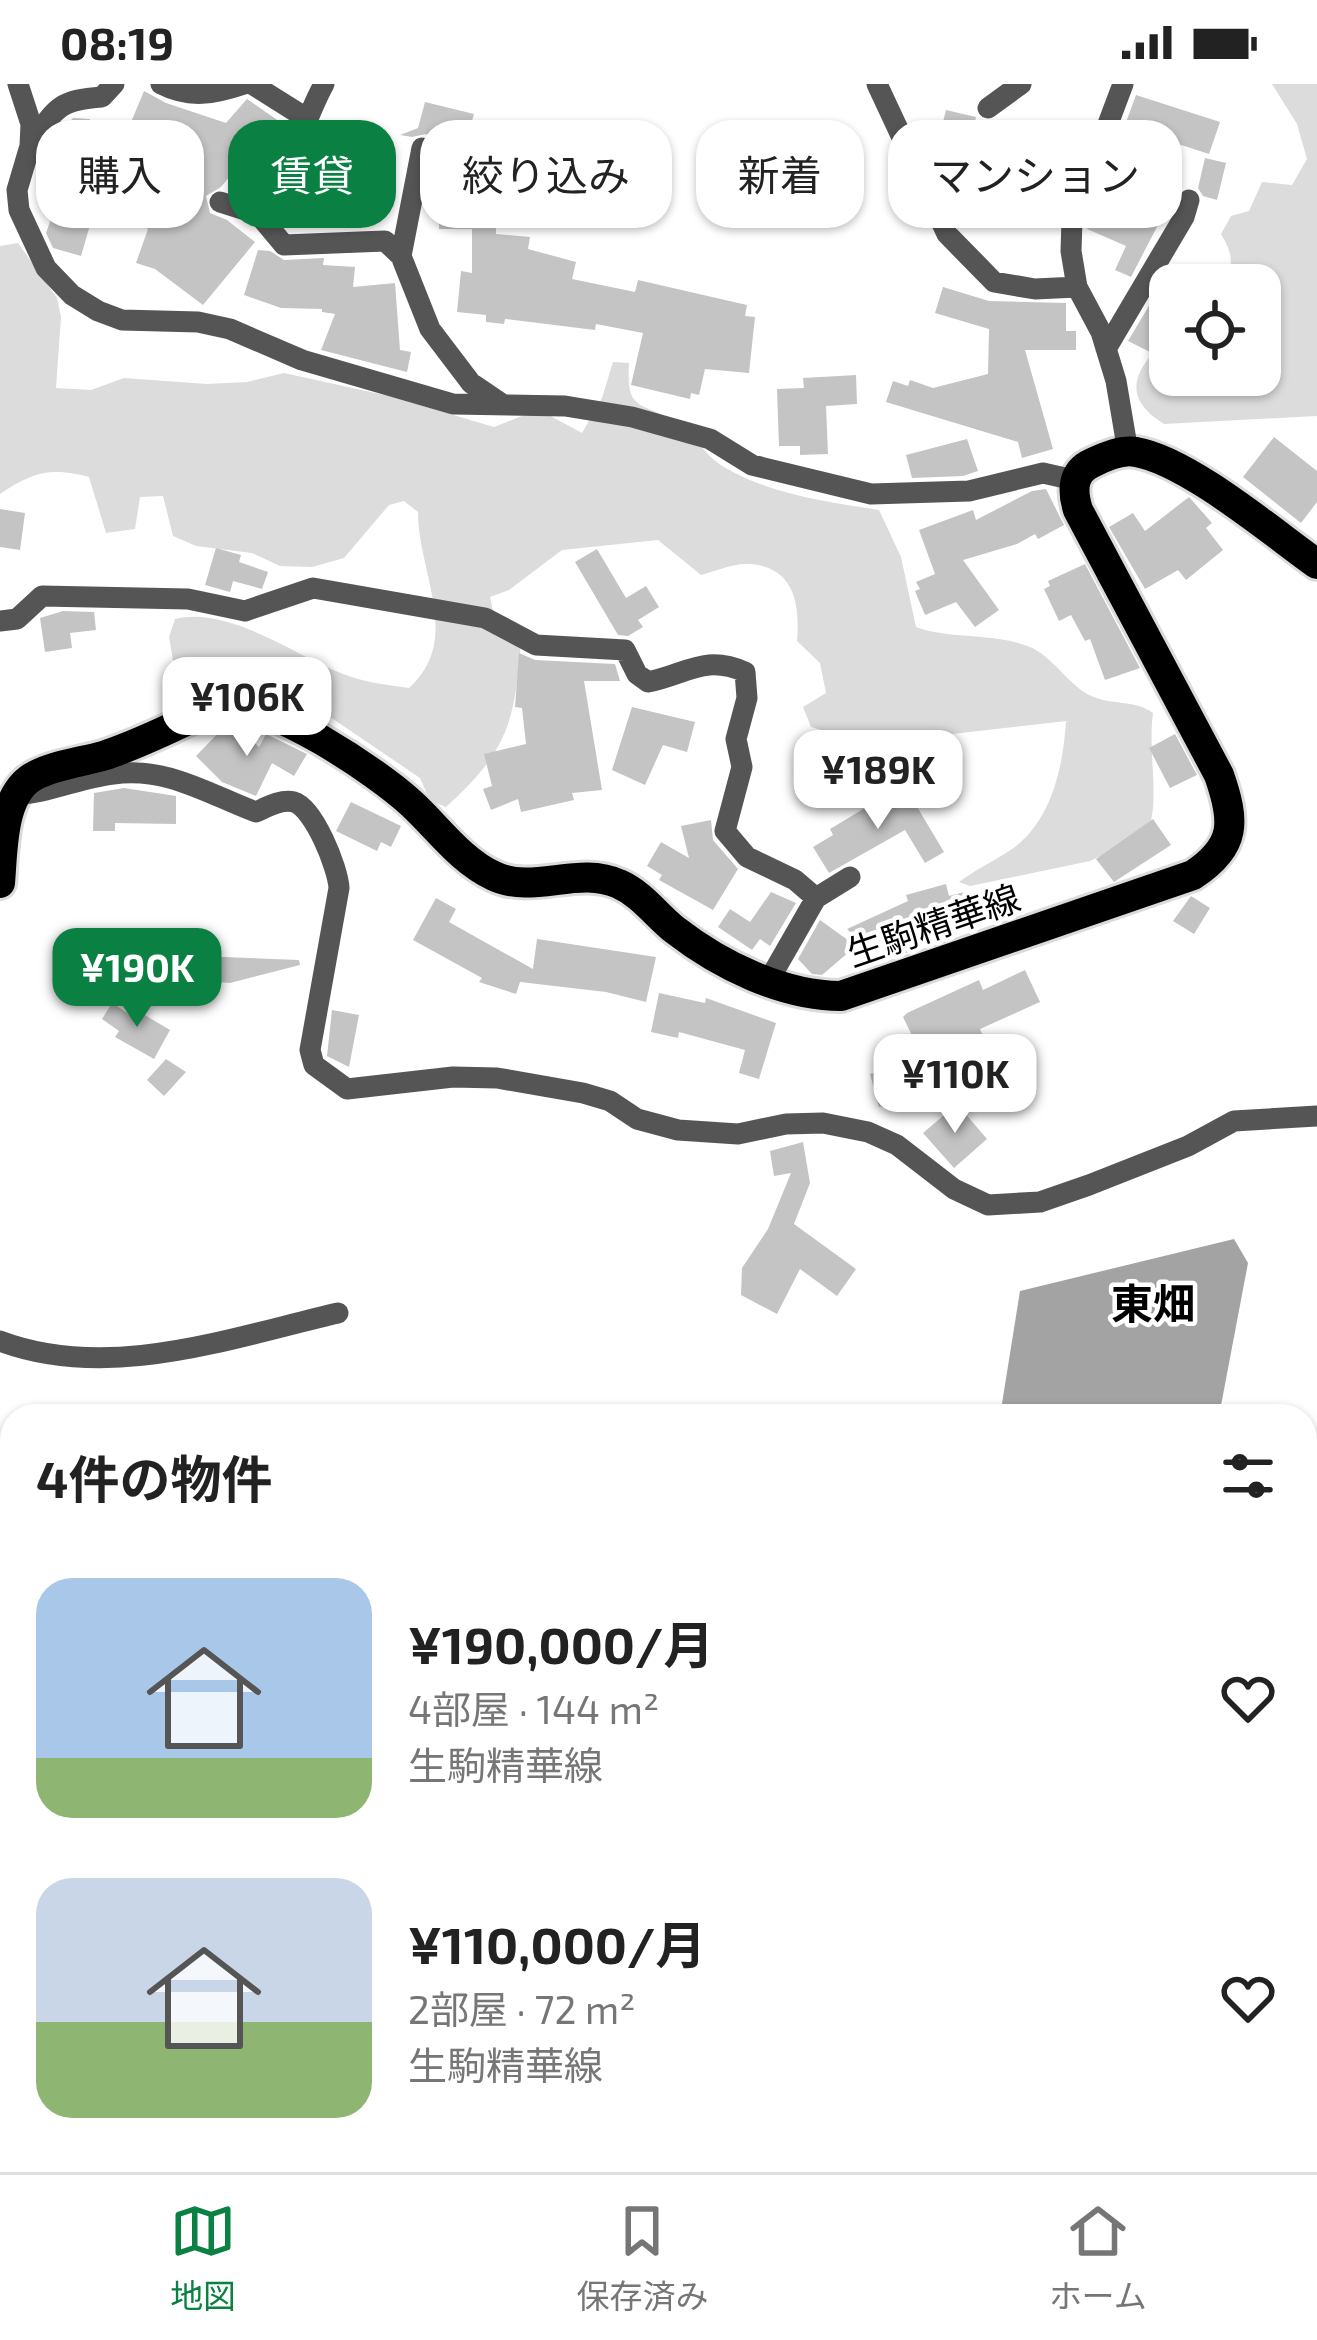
<!DOCTYPE html>
<html lang="ja">
<head>
<meta charset="utf-8">
<style>
  :root { --surface:#fff; --page:#f6f6f6; --text:#222; --muted:#767676; --line:#e0e0e0; --accent:#0b8043 }
  body { margin:0; font-family:"Exo 2","Noto Sans JP",sans-serif; background:var(--page); color:var(--text); height:100vh; display:flex; flex-direction:column; font-size:45px; white-space:nowrap }
  * { box-sizing:border-box; margin:0 }
  p { font-size:39px; color:var(--muted) }
  .icon { flex:none; width:66px; height:66px; fill:none; stroke:currentColor; stroke-width:2; stroke-linecap:round; stroke-linejoin:round }
  .map { position:relative; flex:1; overflow:hidden }
  .side { position:absolute; left:0px; top:1320px; width:1317px; height:768px; display:flex; flex-direction:column; background:var(--surface); border-radius:36px 36px 0 0; box-shadow:0 3px 9px #0004 }
  .side>* { flex:none }
  .guide { position:absolute; left:36px; top:36px; width:1245px; height:108px; display:flex; gap:24px }
  .tools { position:absolute; left:1149px; top:180px; display:grid; gap:24px }
  .tools a { display:grid; place-items:center; width:132px; height:132px; border-radius:24px; background:var(--surface); box-shadow:0 3px 9px #0004; font-size:60px }
  .price { position:absolute; translate:-50% -102px; padding:0 27px; border-radius:24px; background:#fff; color:#222; font-size:39px; line-height:78px; filter:drop-shadow(0 3px 6px #0008) }
  .price::after { content:''; position:absolute; left:50%; top:72px; width:36px; height:27px; margin-left:-18px; background:inherit; clip-path:polygon(0 0,100% 0,50% 100%) }
  .price.on { background:var(--accent); color:#fff }
  ul { padding:0; list-style:none }
  li { display:flex; align-items:center; gap:36px; height:300px; padding:0 36px }
  li span { display:grid; place-items:center; flex:none; width:336px; height:240px; border-radius:36px; color:#555 }
  li>.icon { margin-inline-start:auto }
  span .icon { width:144px; height:144px; fill:#fffc; stroke-width:1 }
  li b { font-size:51px }
  h2 { display:flex; justify-content:space-between; align-items:center; height:144px; padding:0 36px; font-size:51px }
  .chip { padding:0 42px; border-radius:36px; background:var(--surface); box-shadow:0 3px 9px #0004; font-size:42px; line-height:108px }
  .chip.on { background:var(--accent); color:#fff }
  .status { display:flex; justify-content:space-between; align-items:center; height:84px; padding:0 60px; background:var(--surface); direction:ltr }
  .status svg { height:33px; fill:currentColor }
  .tabs { display:flex; justify-content:space-around; align-items:center; height:168px; border-top:3px solid var(--line); background:var(--surface); font-size:33px; color:var(--muted) }
  .tabs a { display:grid; justify-items:center; gap:6px }
  .tabs .on { color:var(--accent) }
  .map>svg:first-child { display:block }
</style>
</head>
<body>
<div class="status"><b>08:19</b><svg viewBox="0 0 49 12"><path d="M0 12V9h3v3zM5 12V6h3v6zM10 12V3h3v9zM15 12V0h3v12zM26 1h20v11H26zM47 4h2v5h-2z"/></svg></div>
<div class="map">
<svg width="1317" height="2088" viewBox="0 0 1317 2088">
  <rect width="100%" height="100%" fill="#fff"/>
  <path fill="#dcdcdc" d="M1272 0H1317V332L1164 340C1116 310 1139 282 1170 250V291H1260V201H1224C1234 180 1233 170 1221 150L1231 132 1249 127 1262 98 1292 101 1307 75 1297 40Z
    M18 159 57 214 61 233 56 304 91 306 124 294 207 300 247 298 284 289 389 312 494 343 522 332 545 329 582 349 602 314 613 278 629 279C626 329 640 316 675 338 694 349 705 372 724 383 769 410 828 418 879 426L901 473 916 543C952 556 993 548 1030 563 1053 573 1067 599 1089 611 1111 622 1134 615 1153 629 1148 666 1158 705 1151 737L1115 765 1090 777 970 802 959 798C975 786 992 778 1009 767 1051 740 1063 684 1066 637L934 652 908 663 857 675 845 653 811 643 803 623 826 609 820 579 797 557C800 521 795 482 748 480 734 479 715 487 701 491L658 456 562 466 509 506 490 513 496 541 521 556C515 638 508 667 446 723L430 717 420 694 286 603 254 596 188 607 177 600 169 553 175 535C229 522 294 571 343 590 364 598 386 601 409 604 463 555 418 489 418 428L404 417 389 421 344 474 312 483 280 482 252 469 196 462 173 452 163 412 140 413 135 445 106 449 89 393C50 383 33 388 0 410V162Z
    M0 1855 12 1867V2076H292V2088H0Z"/>
  <path fill="#a3a3a3" d="M1234 1155 1248 1179 1219 1332H1000L1020 1207Z"/>
  <path fill="#c4c4c4" d="M144 7 166 19 226 39 247 15 283 40 247 88 238 82 221 103 206 112 210 129 227 136 255 158 203 221 155 185 136 179 148 145 97 117 81 172 53 164 46 149 51 135 66 140 77 96 49 89 58 54H71L64 44 73 34 90 35 82 60 110 67 104 88 135 105 167 58 129 43Z
    M1136 11 1220 38 1209 70 1138 47 1125 84 1175 108 1131 193 1115 186 1126 162 1087 145Z
    M425 18 474 30 472 37 502 43 489 110H496V150L530 153 528 165 576 178 572 195 635 208 638 196 747 221 745 232 755 233 749 289 705 285 699 311 691 309 690 315 631 301 643 249 596 240 595 246 505 235 504 240 486 238V231L457 228 461 187 472 189V145H439V111H457L466 67 436 59 426 50 412 53 400 51 418 44Z
    M946 26 976 33 970 58 940 50Z
    M374 60 386 90 324 113 307 79 325 70 328 77Z
    M1205 74 1226 79 1217 116 1203 112 1198 104Z
    M258 166 270 167 284 176 324 174 323 181 355 183 353 203 395 199 400 266 411 268 407 288 321 266 335 230 322 228V225L281 224 244 211Z
    M943 203 989 217 1066 219V247H1076V266H1025L1053 365 1022 374 1018 358 886 318 893 297 908 302 910 296 933 304 988 290 989 245 935 229Z
    M1150 220 1170 231 1150 268 1128 257Z
    M856 291 857 320 826 322 828 370 800 371V362H779L777 305 804 304 803 294Z
    M1274 353 1317 387V418L1301 439 1243 393Z
    M967 355 978 387 963 392 912 394 906 371Z
    M1046 405 1064 441 1038 455 1035 450 1017 460 963 476 999 526 975 543 956 518 925 531 915 507 920 505 916 498 935 490 919 446 973 426 976 436 1032 407Z
    M1189 413 1212 439 1206 444 1223 466 1186 496 1178 486 1145 505 1109 443 1133 429 1145 447Z
    M0 425 25 429 20 466 0 463Z
    M216 464 241 471 239 478 268 488 262 505 233 497 230 508 205 501Z
    M597 465 626 514 646 502 659 523 638 536 643 543 628 552 618 551 575 478Z
    M1085 480 1140 584 1105 596 1090 555 1085 557 1071 531 1059 537 1044 505 1050 502 1048 497Z
    M63 527 94 528 96 546 70 549 72 564 45 568 40 534Z
    M519 569 535 576 615 580 620 597H584L602 706 572 709 574 716 521 728 518 715 491 726 483 705 492 702 484 670 526 660 522 624 515 623Z
    M632 623 695 638 687 668 663 661 645 701 612 686Z
    M227 640 236 641 259 663 266 650 307 670 294 692 272 679 256 712 222 698 196 672Z
    M1175 650 1197 691 1170 704 1149 664Z
    M817 692 848 695 846 719 815 716Z
    M124 704 176 712V740L115 739V747H93L94 709Z
    M907 706 944 768 925 779 905 746 829 789 813 763 833 751 830 745 880 715 889 716Z
    M351 718 401 742 391 763 381 758 377 767 336 747Z
    M1153 735 1171 761 1114 798 1096 775Z
    M711 736 713 756 738 785 713 826 659 796 662 791 647 782 661 758 689 774 681 742Z
    M946 800 949 812 964 808 965 813 1005 827 910 853 917 865 895 873 888 859 874 873 847 845 908 817 906 811Z
    M771 808 796 819 770 862 760 855 752 866 718 843 730 825 750 838Z
    M1191 812 1210 824 1194 850 1173 837Z
    M436 814 456 825 449 838 533 885 537 855 656 873 646 918 606 908 520 898 516 910 479 898 482 894 413 856Z
    M820 836 856 862 822 891 812 890 798 875Z
    M173 871 299 876 300 881 230 899 172 894Z
    M1025 886 1040 918 980 945 989 966 942 986 947 1006 879 1023 870 990 924 976 903 933 907 929 979 896 983 906Z
    M659 909 705 919 706 914 776 939 759 995 739 989 745 966 679 948 678 954 651 948Z
    M112 919 129 930 133 924 170 946 154 975 115 953 119 947 102 935Z
    M332 926 359 931 349 983 327 972Z
    M166 975 186 988 164 1012 147 996Z
    M957 1020 987 1055 954 1084 923 1049Z
    M803 1058 810 1099 794 1140 856 1185 837 1212 800 1185 777 1230 741 1211 742 1184 768 1145 791 1089 774 1092 770 1067Z"/>
  <g fill="none" stroke-linecap="round" stroke-linejoin="round">
    <g stroke="#dbdbdb" stroke-width="36">
      <path id="primary" d="M0 799C3 766 1 708 36 691 58 680 83 678 106 671 135 661 163 648 190 635 201 629 211 621 223 620 268 615 378 688 412 720 438 744 461 777 494 792 534 811 578 781 619 800 642 810 656 831 675 846 720 881 783 912 841 912L1193 791C1237 762 1235 737 1219 691L1078 426C1072 407 1072 388 1092 379 1104 373 1122 365 1136 368 1188 377 1272 448 1317 480"/>
    </g>
    <path stroke="#555" stroke-width="21" d="M18 0 31 40 30 62 17 106 19 126 46 184 72 211 98 227 122 236 198 238 230 245 302 276 453 320 565 322 632 333 710 355 752 381 871 410 969 407 1043 389 1074 396
      M161 0C190 15 214 10 244 0
      M252 0 306 34
      M877 0 947 150 994 198 1035 205 1077 203
      M1123 0 1072 136 1071 167 1077 203 1101 248 1116 297 1128 368
      M988 24 1021 0
      M31 61C55 25 57 16 102 13L114 0
      M422 64 401 172 430 245 471 299 502 320
      M220 118 258 130 284 161 385 157 401 172
      M258 130C296 85 298 48 324 0
      M1106 265 1184 133 1189 116
      M0 537 17 535 42 512 188 515 245 527 313 504 485 534 536 561 625 566 637 590 648 598C687 590 705 570 745 588L747 614 736 655 742 683 725 747 747 773 795 796 816 814
      M12 711C47 710 79 694 113 690 166 682 208 710 256 728 267 723 281 715 294 718 314 724 338 784 339 804L310 966 314 981 347 1005 453 993 497 994 583 1009 610 1017 637 1035 678 1046 738 1050 786 1040 823 1039 868 1048 897 1061 954 1105 988 1121 1040 1118 1089 1101 1188 1062 1234 1037 1317 1032
      M769 896 816 814 850 793
      M0 1257C109 1298 230 1254 338 1229"/>
    <use href="#primary" stroke="#000" stroke-width="30"/>
  </g>
  <g text-anchor="middle" dominant-baseline="central" stroke-width="9" stroke-linejoin="round" paint-order="stroke">
    <g font-size="36" fill="#000" stroke="#fff">
      <text transform="translate(933 840) rotate(-19)">生駒精華線</text>
    </g>
    <g font-size="42" font-weight="bold" fill="#000" stroke="#fff">
      <text x="1153" y="1218">東畑</text>
    </g>
  </g>
</svg>
<div class="tools">
<a><svg class="icon" aria-label="locate" viewBox="0 0 24 24"><circle cx="12" cy="12" r="6"/><path d="M12 2v4M12 18v4M2 12h4M18 12h4"/></svg></a>
</div>
<b class="price" style="left:247px;top:675px">¥106K</b>
<b class="price" style="left:878px;top:748px">¥189K</b>
<b class="price on" style="left:137px;top:946px">¥190K</b>
<b class="price" style="left:955px;top:1052px">¥110K</b>
<div class="guide">
<a class="chip">購入</a>
<a class="chip on">賃貸</a>
<a class="chip">絞り込み</a>
<a class="chip">新着</a>
<a class="chip">マンション</a>
</div>
<section class="side">
<h2>4件の物件<svg class="icon" aria-label="filters" viewBox="0 0 24 24"><path d="M4 7h16M4 17h16"/><circle cx="9" cy="7" r="2"/><circle cx="15" cy="17" r="2"/></svg></h2>
<ul>
<li><span style="background:linear-gradient(#a9c7e8 75%,#8fb573 0)"><svg class="icon" aria-label="home" viewBox="0 0 24 24"><path d="M3 11l9-7 9 7M6 9v11h12V9"/></svg></span><div><b>¥190,000/月</b><p>4部屋 · 144 m²</p><p>生駒精華線</p></div><svg class="icon" aria-label="heart" viewBox="0 0 24 24"><path d="M12 20l-8-8c-3-5 5-10 8-4 3-6 11-1 8 4z"/></svg></li>
<li><span style="background:linear-gradient(#c9d6e8 60%,#8fb573 0)"><svg class="icon" aria-label="home" viewBox="0 0 24 24"><path d="M3 11l9-7 9 7M6 9v11h12V9"/></svg></span><div><b>¥110,000/月</b><p>2部屋 · 72 m²</p><p>生駒精華線</p></div><svg class="icon" aria-label="heart" viewBox="0 0 24 24"><path d="M12 20l-8-8c-3-5 5-10 8-4 3-6 11-1 8 4z"/></svg></li>
</ul>
</section>
</div>
<nav class="tabs">
<a class="on"><svg class="icon" aria-label="map" viewBox="0 0 24 24"><path d="M3 6l6-2 6 2 6-2v14l-6 2-6-2-6 2zM9 4v14M15 6v14"/></svg>地図</a>
<a><svg class="icon" aria-label="saved" viewBox="0 0 24 24"><path d="M7 4h10v16l-5-4-5 4z"/></svg>保存済み</a>
<a><svg class="icon" aria-label="home" viewBox="0 0 24 24"><path d="M3 11l9-7 9 7M6 9v11h12V9"/></svg>ホーム</a>
</nav>
</body>
</html>
